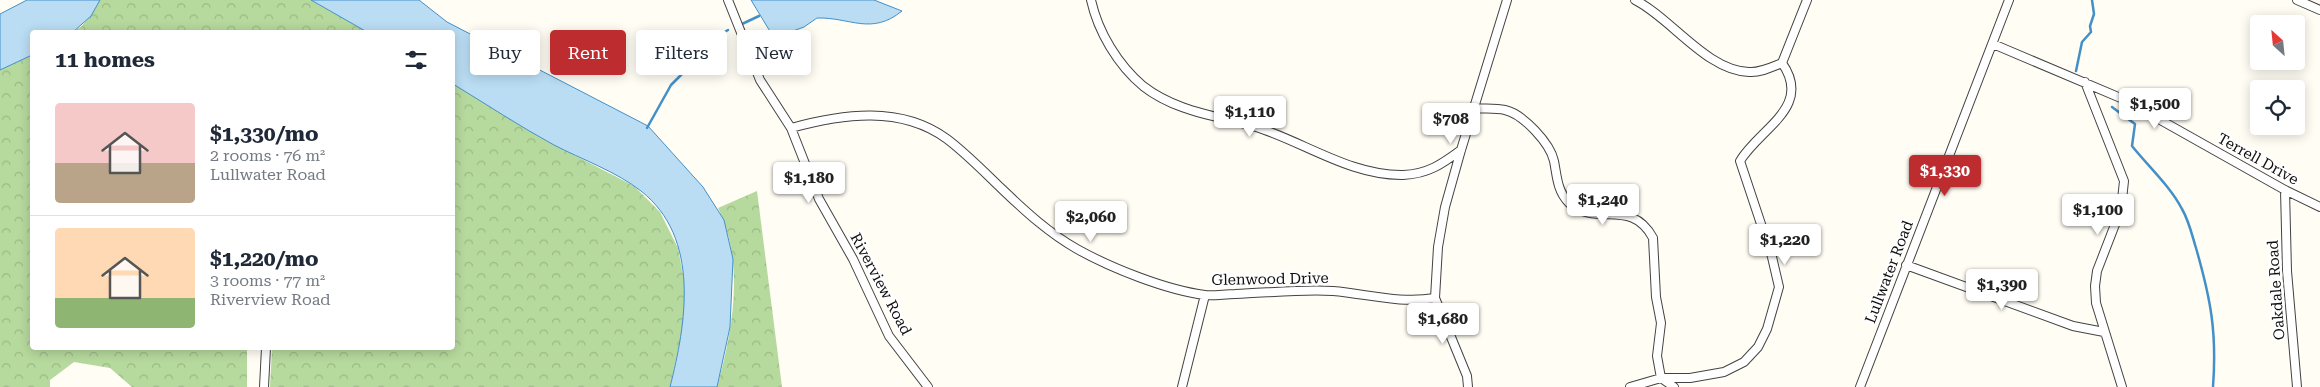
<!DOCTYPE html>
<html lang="en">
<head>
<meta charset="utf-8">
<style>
  :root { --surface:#fff; --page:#f6f6f7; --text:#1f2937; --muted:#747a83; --line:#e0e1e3; --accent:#bd2c2f }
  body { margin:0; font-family:"Roboto Serif",serif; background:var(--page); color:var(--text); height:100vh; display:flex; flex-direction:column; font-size:19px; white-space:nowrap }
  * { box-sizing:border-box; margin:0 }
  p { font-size:16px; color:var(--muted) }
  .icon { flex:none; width:28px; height:28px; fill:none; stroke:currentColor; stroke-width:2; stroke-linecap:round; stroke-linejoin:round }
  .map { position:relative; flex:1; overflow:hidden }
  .details { position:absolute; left:30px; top:30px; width:425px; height:320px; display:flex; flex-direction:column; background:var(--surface); border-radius:5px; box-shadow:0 2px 12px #0003 }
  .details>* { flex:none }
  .hud { position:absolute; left:470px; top:30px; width:475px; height:45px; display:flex; gap:10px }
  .needle { width:32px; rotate:333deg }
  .controls { position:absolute; left:2250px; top:15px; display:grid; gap:10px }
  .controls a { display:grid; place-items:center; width:55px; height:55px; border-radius:5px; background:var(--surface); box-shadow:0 2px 12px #0003; font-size:25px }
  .price { position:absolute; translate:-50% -42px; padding:0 11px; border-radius:5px; background:#fff; color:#222; font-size:16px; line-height:32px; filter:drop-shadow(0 1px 2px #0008) }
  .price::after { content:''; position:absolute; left:50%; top:30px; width:15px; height:11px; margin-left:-8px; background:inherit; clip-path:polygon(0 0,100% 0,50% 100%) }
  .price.active { background:var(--accent); color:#fff }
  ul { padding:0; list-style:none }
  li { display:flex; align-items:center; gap:15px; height:125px; padding:0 25px }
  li+li { border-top:1px solid var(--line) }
  li span { display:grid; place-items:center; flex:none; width:140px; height:100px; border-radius:5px; color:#555 }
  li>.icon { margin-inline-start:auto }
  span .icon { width:60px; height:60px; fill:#fffc; stroke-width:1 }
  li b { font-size:21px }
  h2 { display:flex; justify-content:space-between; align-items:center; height:60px; padding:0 25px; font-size:21px }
  .tag { padding:0 18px; border-radius:5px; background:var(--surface); box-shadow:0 2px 12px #0003; font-size:18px; line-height:45px }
  .tag.active { background:var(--accent); color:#fff }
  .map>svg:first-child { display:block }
</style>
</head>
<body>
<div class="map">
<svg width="2320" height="387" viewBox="0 0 2320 387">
  <defs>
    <pattern id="forest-crowns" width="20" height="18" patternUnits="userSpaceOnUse" patternTransform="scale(1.25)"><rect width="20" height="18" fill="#b6d99d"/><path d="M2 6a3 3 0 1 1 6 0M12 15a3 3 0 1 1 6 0" fill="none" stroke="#9bb986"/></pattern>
  </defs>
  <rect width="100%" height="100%" fill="#fffdf4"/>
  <path fill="url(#forest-crowns)" d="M100 0H311L367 32H73L82 26Z
    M32 55V348H247V387H132L110 368 74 362 50 380V387H0V70Z
    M453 84 551 143 634 186 660 212 678 248 686 291 682 332 670 387H270L272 348H452Z
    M757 191 782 387H717C733 330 745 263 718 208Z"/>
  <path fill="#baddf4" stroke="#4390c9" d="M27 0H100L91 16 73 32H32V55L0 70V14Z
    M311 0H419L447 22 648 126 703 187 724 220 733 259 730 327 717 387H670C686 324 701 238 641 191 617 172 581 159 554 145 519 126 486 104 453 84L452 32H367Z
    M751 0H874L902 11C871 36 850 17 817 18L804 27 774 38Z"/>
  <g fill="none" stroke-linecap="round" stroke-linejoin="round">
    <path stroke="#4390c9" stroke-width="2.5" d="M742 24 759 16
      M2076 71 2082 42 2091 32 2090 26 2094 14 2092 0
      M2112 107 2135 124 2132 146C2148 166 2170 186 2182 209 2189 221 2192 235 2196 248 2211 300 2217 333 2213 387
      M647 128 671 85 723 33 728 30"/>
    <g stroke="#434343" stroke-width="10">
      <path id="street" d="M728 0 760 80 791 128 819 199 853 259 889 336 928 387
        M1091 0C1098 32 1118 65 1143 86 1176 112 1218 116 1256 127 1304 142 1351 176 1403 175 1428 174 1442 164 1461 150
        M1635 0C1671 18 1707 71 1749 72 1760 73 1772 67 1782 63
        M2297 0 2320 10
        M1993 44 2123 99 2285 190 2320 207
        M1782 63 1807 0
        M2085 82 2124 181 2121 209 2097 271 2095 286 2096 303 2122 387
        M1474 108C1484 109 1495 108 1505 110 1523 114 1550 143 1554 161 1557 176 1557 191 1569 203 1597 228 1631 197 1653 238L1656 297 1661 323 1657 356 1661 378 1674 387
        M791 128C842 114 901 105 947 139 967 154 985 173 1003 190 1026 212 1049 233 1077 249 1111 268 1166 290 1205 295 1214 296 1225 294 1235 294 1267 293 1301 289 1333 291 1368 294 1400 304 1435 298
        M2285 190 2287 271 2297 387
        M1906 265 2073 326 2104 332
        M264 387 266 348
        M1182 387 1205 295
        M1468 387 1467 376 1435 298 1438 247 1445 207 1461 150 1507 0
        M1630 387 1661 378H1690L1724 372 1744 362 1758 347 1767 329 1779 287 1772 257 1740 161C1760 128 1813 107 1782 63
        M1860 387 2009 0"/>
    </g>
    <use href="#street" stroke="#fff" stroke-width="8"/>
  </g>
  <g text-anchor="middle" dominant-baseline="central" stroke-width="5" stroke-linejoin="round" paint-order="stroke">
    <g font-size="15" fill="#101010" stroke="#fff">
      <text transform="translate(2258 159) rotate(29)">Terrell Drive</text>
      <text transform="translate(1889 272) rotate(-69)">Lullwater Road</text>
      <text transform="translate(1270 279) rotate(-1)">Glenwood Drive</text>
      <text transform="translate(881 284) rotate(62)">Riverview Road</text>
      <text transform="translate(2276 290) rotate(-94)">Oakdale Road</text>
    </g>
  </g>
</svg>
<div class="controls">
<a><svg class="needle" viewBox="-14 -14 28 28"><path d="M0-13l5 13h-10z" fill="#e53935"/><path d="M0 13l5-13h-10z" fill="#747a83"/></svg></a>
<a><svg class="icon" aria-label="locate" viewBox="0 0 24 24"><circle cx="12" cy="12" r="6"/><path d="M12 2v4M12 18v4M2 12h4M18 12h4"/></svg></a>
</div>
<b class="price" style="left:2155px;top:130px">$1,500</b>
<b class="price" style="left:1250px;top:138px">$1,110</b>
<b class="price" style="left:1451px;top:145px">$708</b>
<b class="price active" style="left:1945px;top:197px">$1,330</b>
<b class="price" style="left:809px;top:204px">$1,180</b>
<b class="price" style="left:1603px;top:226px">$1,240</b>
<b class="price" style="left:2098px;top:236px">$1,100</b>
<b class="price" style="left:1091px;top:243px">$2,060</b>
<b class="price" style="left:1785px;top:266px">$1,220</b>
<b class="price" style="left:2002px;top:311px">$1,390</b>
<b class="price" style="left:1443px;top:345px">$1,680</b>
<div class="hud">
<a class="tag">Buy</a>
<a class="tag active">Rent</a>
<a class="tag">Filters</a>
<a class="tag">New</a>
</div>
<section class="details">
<h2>11 homes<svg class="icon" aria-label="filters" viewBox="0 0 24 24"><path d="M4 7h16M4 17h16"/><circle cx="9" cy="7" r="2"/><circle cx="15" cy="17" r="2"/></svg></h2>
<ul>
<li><span style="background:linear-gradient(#f6c9c9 60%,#b9a48a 0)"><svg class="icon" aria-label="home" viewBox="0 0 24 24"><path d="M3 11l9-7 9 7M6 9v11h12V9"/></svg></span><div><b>$1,330/mo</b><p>2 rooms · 76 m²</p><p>Lullwater Road</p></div></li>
<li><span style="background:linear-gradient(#ffd9b3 70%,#8fb573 0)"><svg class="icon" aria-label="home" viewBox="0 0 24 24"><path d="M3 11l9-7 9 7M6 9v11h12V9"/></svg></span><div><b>$1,220/mo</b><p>3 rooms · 77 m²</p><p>Riverview Road</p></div></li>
</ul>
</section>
</div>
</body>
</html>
